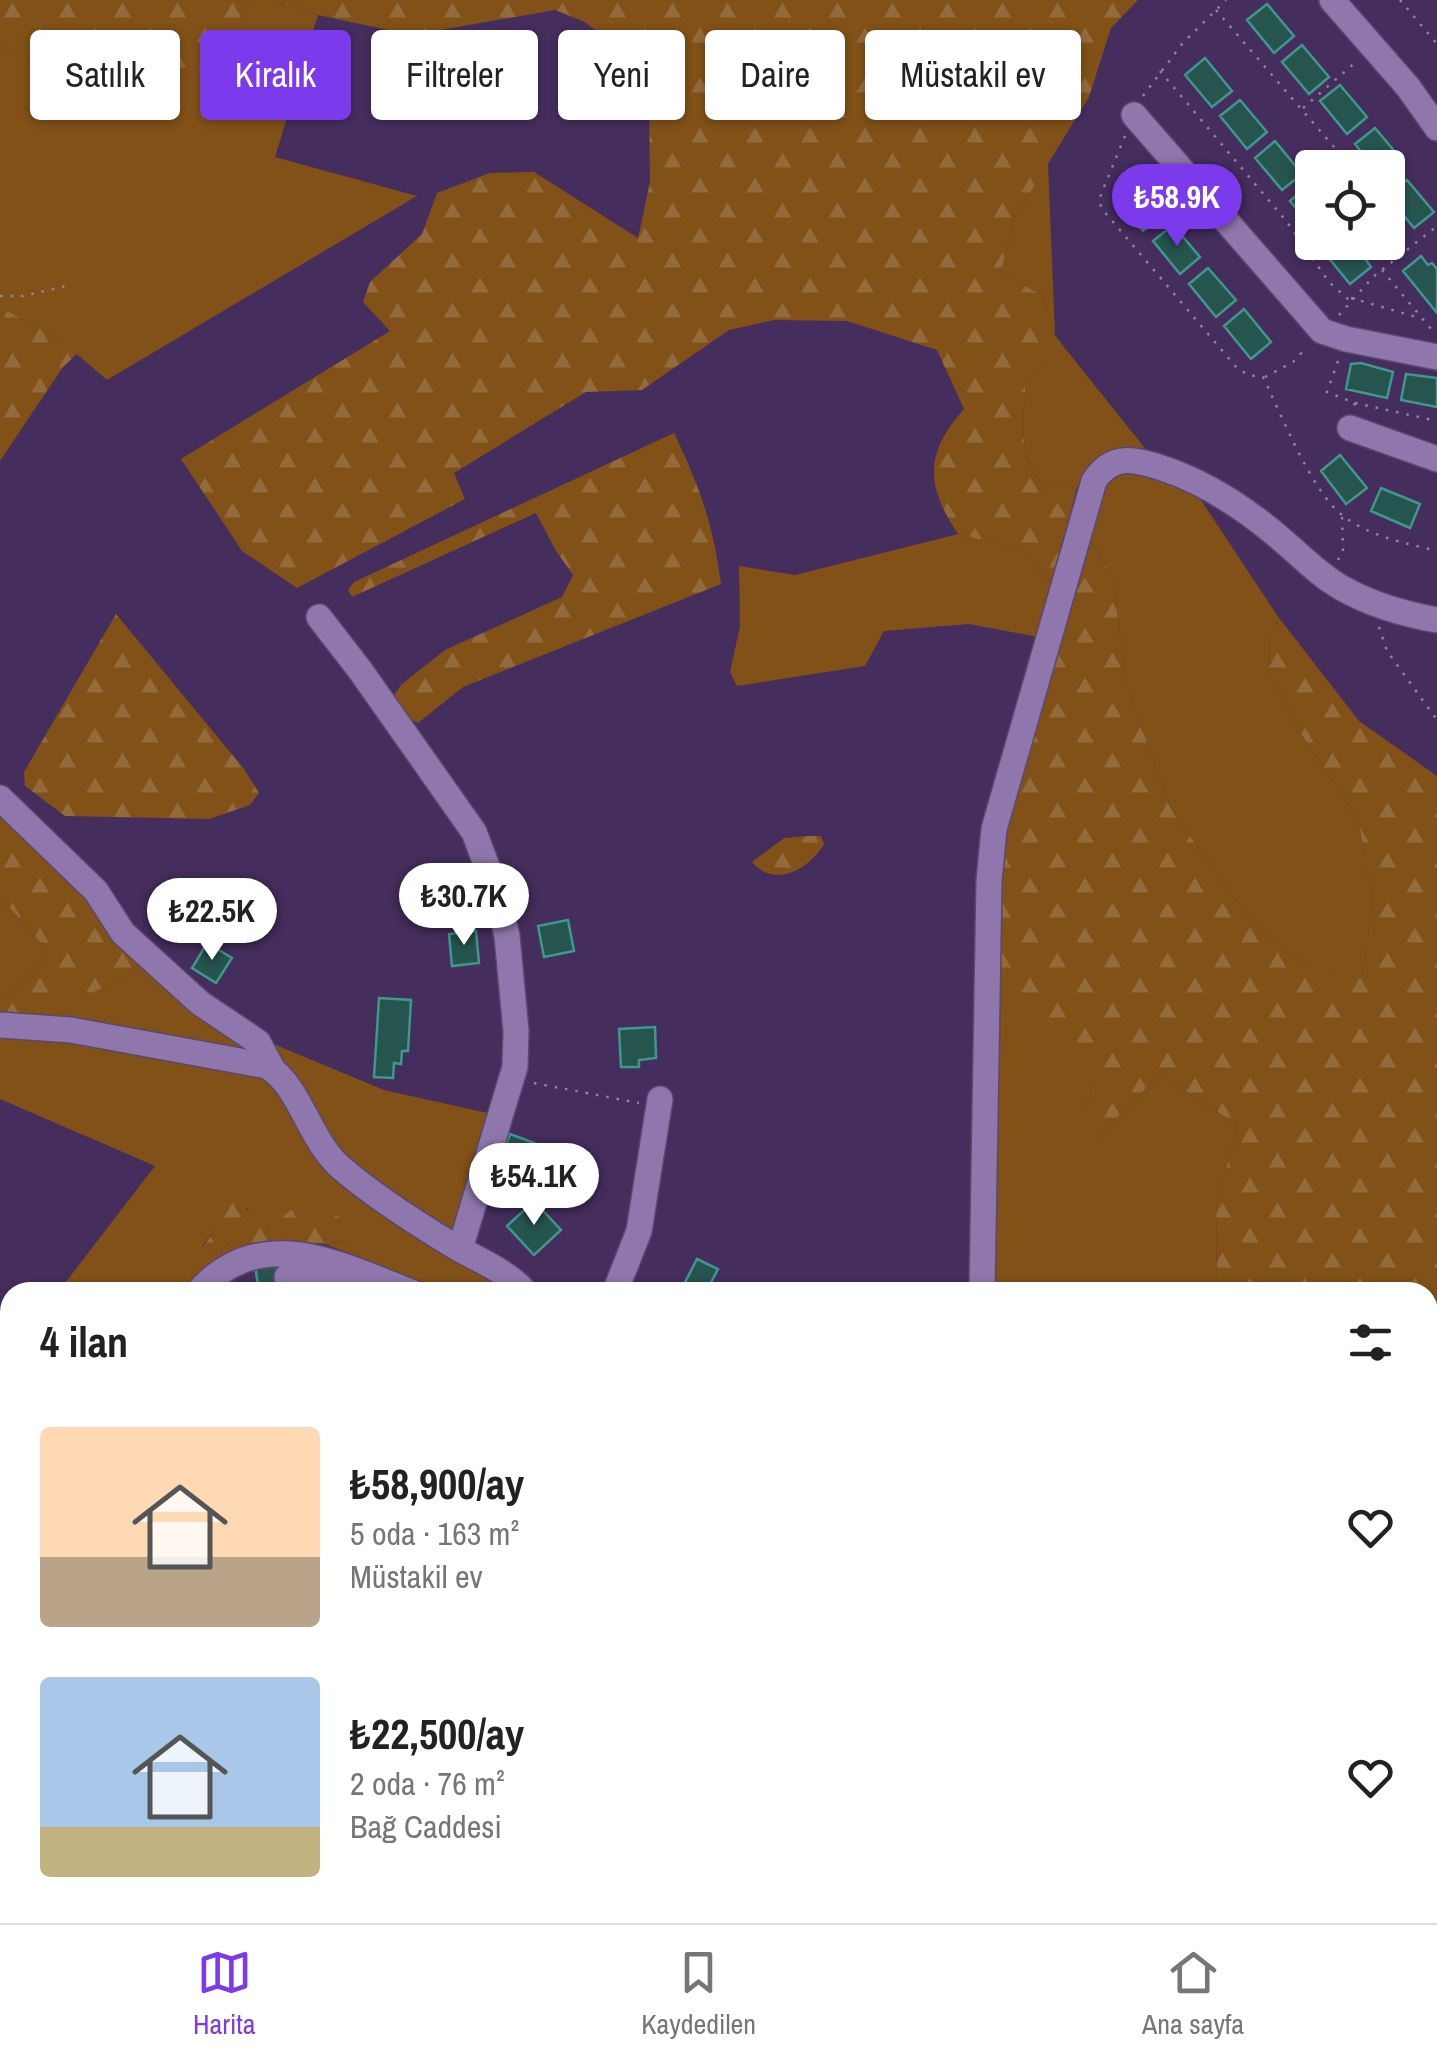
<!DOCTYPE html>
<html lang="tr">
<head>
<meta charset="utf-8">
<style>
  :root { --surface:#fff; --page:#f6f6f6; --text:#222; --muted:#767676; --line:#e0e0e0; --accent:#7c3aed }
  body { margin:0; font-family:"Archivo Narrow",sans-serif; background:var(--page); color:var(--text); height:100vh; display:flex; flex-direction:column; font-size:38px; white-space:nowrap }
  * { box-sizing:border-box; margin:0 }
  p { font-size:32px; color:var(--muted) }
  .icon { flex:none; width:55px; height:55px; fill:none; stroke:currentColor; stroke-width:2; stroke-linecap:round; stroke-linejoin:round }
  .map { position:relative; flex:1; overflow:hidden }
  .drawer { position:absolute; left:0px; top:1282px; width:1438px; height:642px; display:flex; flex-direction:column; background:var(--surface); border-radius:30px 30px 0 0; box-shadow:0 2px 8px #0004 }
  .drawer>* { flex:none }
  .top-card { position:absolute; left:30px; top:30px; width:1378px; height:90px; display:flex; gap:20px }
  .fabs { position:absolute; left:1295px; top:150px; display:grid; gap:20px }
  .fabs a { display:grid; place-items:center; width:110px; height:110px; border-radius:10px; background:var(--surface); box-shadow:0 2px 8px #0004; font-size:50px }
  .price { position:absolute; translate:-50% -85px; padding:0 22px; border-radius:35px; background:#fff; color:#222; font-size:32px; line-height:65px; filter:drop-shadow(0 2px 5px #0008) }
  .price::after { content:''; position:absolute; left:50%; top:60px; width:30px; height:22px; margin-left:-15px; background:inherit; clip-path:polygon(0 0,100% 0,50% 100%) }
  .price.active { background:var(--accent); color:#fff }
  ul { padding:0; list-style:none }
  li { display:flex; align-items:center; gap:30px; height:250px; padding:0 40px }
  li span { display:grid; place-items:center; flex:none; width:280px; height:200px; border-radius:10px; color:#555 }
  li>.icon { margin-inline-start:auto }
  span .icon { width:120px; height:120px; fill:#fffc; stroke-width:1 }
  li b { font-size:42px }
  h2 { display:flex; justify-content:space-between; align-items:center; height:120px; padding:0 40px; font-size:42px }
  .tag { padding:0 35px; border-radius:10px; background:var(--surface); box-shadow:0 2px 8px #0004; font-size:35px; line-height:90px }
  .tag.active { background:var(--accent); color:#fff }
  .tab-bar { display:flex; justify-content:space-around; align-items:center; height:140px; border-top:2px solid var(--line); background:var(--surface); font-size:28px; color:var(--muted) }
  .tab-bar a { display:grid; justify-items:center; gap:5px }
  .tab-bar .active { color:var(--accent) }
  .map>svg:first-child { display:block }
</style>
</head>
<body>
<div class="map">
<svg width="1437" height="1923" viewBox="0 0 1437 1923">
  <defs>
    <pattern id="forest-firs" width="22" height="20" patternUnits="userSpaceOnUse" patternTransform="scale(2.5)"><rect width="22" height="20" fill="#815117"/><path d="M5 1l3.5 6h-7zM16 11l3.5 6h-7z" fill="#936a3a"/></pattern>
  </defs>
  <rect width="100%" height="100%" fill="#452d5d"/>
  <path fill="#815117" d="M251 0H274L318 15 275 157 417 196 107 380 58 338 0 307V45L149 115 234 31Z
    M1048 163 1055 335 1043 296 1001 272 1014 219Z
    M1064 347 1148 452C1108 442 1096 457 1076 490L1068 484 1045 489C1017 456 1023 422 1026 381Z
    M1121 473H1139L1195 491 1279 618 1270 635 1268 672 1301 734 1358 818 1373 904 1362 975 1311 971 1250 919 1172 811 1126 683 1113 578 1090 541 1099 490Z
    M958 534 1023 550 1053 584 1038 637 969 624 884 631 865 666 737 686 730 672 740 626 739 566 795 575Z
    M0 897 49 952 9 995 0 994Z
    M144 968 257 1052 15 1020 84 996Z
    M999 972 1111 1050 1085 1108 1096 1139 1159 1075 1238 1125 1216 1205 1217 1292H990Z
    M0 1031 75 1038 259 1075C293 1097 297 1138 326 1165L518 1292H448L325 1244 347 1240 276 1227 269 1230 252 1217 247 1208 220 1223 202 1246 214 1256 232 1241 257 1245 187 1292H58L155 1166 0 1099Z
    M264 1040 384 1090 492 1114 460 1220 451 1229 440 1226 341 1156 291 1071Z
    M10 1354V1505L0 1507V1367Z
    M1437 1480V1706L1428 1717V1483Z
    M82 1915H457L455 1923H95Z"/>
  <path fill="url(#forest-firs)" d="M0 0H251L234 31 149 115 0 45Z
    M274 0H1138L1111 28 1089 97 1014 219 1001 272 1043 296 1055 335 1064 347 1026 381C1023 421 1017 457 1045 489L1068 484 1076 490 1053 584 1023 550 958 534C926 486 924 454 964 409L937 350 847 321 774 320 729 330 642 390 586 392 454 473 465 499 297 588 242 551 181 459 390 331 363 302 370 282 422 234 437 193 490 173 534 172 638 238 650 182 649 99 634 62 585 22 555 10 412 35 318 15Z
    M0 307 58 338 78 353 63 367 0 461Z
    M674 433C700 488 713 523 721 584L463 687 418 723 407 718 394 695 402 684 445 650 562 597 573 575 556 551 536 513 352 597 348 590 354 582Z
    M1090 541 1113 578 1126 683 1172 811 1250 919 1311 971 1362 974 1373 904 1358 818 1301 734 1268 672 1270 635 1279 618 1359 721 1437 776V1480L1428 1483V1292H1217L1216 1204 1238 1125 1159 1075 1095 1140 1085 1108 1110 1051 1045 1042 999 972 1004 834Z
    M116 614 244 769 259 793 250 805 209 819 65 816 25 786 24 772Z
    M0 807 58 857 144 968C107 985 39 1022 0 1019V994L9 995 49 952 0 897Z
    M808 836H821L824 844C809 869 775 889 752 862L784 838Z
    M235 1200C240 1202 264 1225 269 1230 279 1226 279 1220 287 1213 306 1197 339 1211 352 1229L347 1240 325 1244 272 1241 257 1245 232 1241 214 1256 206 1257 202 1253V1247C216 1232 221 1214 235 1200Z
    M1437 1706V1923L1329 1922 1328 1915H1428V1717Z
    M0 1827 10 1872V1915H82L95 1923H0Z
    M457 1915H597L602 1923H455Z"/>
  <path fill="#26544f" stroke="#40978d" stroke-width="2.5" d="M1267 4 1294 36 1274 53 1247 20Z
    M1302 45 1329 77 1309 94 1282 62Z
    M1205 58 1232 91 1212 107 1185 75Z
    M1340 85 1367 117 1347 134 1320 101Z
    M1240 100 1267 132 1247 149 1220 116Z
    M1375 128 1402 160 1388 172V168H1374L1355 144Z
    M1275 141 1302 174 1282 190 1255 158Z
    M1407 180 1434 212 1414 228 1388 196Z
    M1136 182 1164 214 1143 231 1117 198Z
    M1310 184 1312 187V228L1290 201Z
    M1173 225 1200 257 1180 274 1153 241Z
    M1334 242H1353L1371 267 1350 284 1323 251Z
    M1421 256 1428 265 1432 263 1437 269V313L1403 271Z
    M1208 268 1236 300 1216 317 1189 284Z
    M1244 309 1271 342 1251 359 1224 326Z
    M1361 363 1393 372 1387 398 1346 389 1351 364Z
    M1406 374 1437 378V407L1401 400Z
    M1340 455 1367 488 1346 504 1321 471Z
    M1381 488 1420 504 1410 528 1371 511Z
    M467 873 473 908 460 910V916L440 919 434 878Z
    M568 920 574 951 544 957 538 926Z
    M476 931 479 963 452 966 449 934Z
    M207 943 232 958 216 983 192 968Z
    M379 998 411 1000 408 1051H402L401 1064 394 1063 393 1078 374 1077Z
    M655 1027 656 1058 639 1060V1067H621L619 1029Z
    M510 1134 534 1143 529 1153 542 1158 534 1178 525 1174 515 1199 489 1189Z
    M534 1201 561 1230 534 1255 507 1226Z
    M697 1259 718 1269 706 1292H680Z
    M276 1263 279 1292H259L255 1265Z
    M0 1793 10 1794V1824L0 1823Z"/>
  <g fill="none" stroke-linecap="round" stroke-linejoin="round">
    <g stroke="#5b476e" stroke-width="28">
      <path id="minor" d="M1332 0 1408 87 1437 128
        M1134 115 1322 331 1346 339 1437 357
        M1350 428 1437 459
        M319 617 360 670 474 832 496 890 507 936 516 1031 515 1067 460 1249
        M0 798 96 891 123 933 200 1003 258 1042 273 1070
        M0 1025 71 1030 267 1066C300 1086 308 1137 339 1166 373 1196 416 1223 454 1246 478 1260 507 1271 525 1292
        M287 1277 360 1280
        M198 1292C261 1222 339 1264 411 1292
        M615 1292 639 1231 660 1099
        M982 1292 989 881 994 829 1094 481C1112 453 1135 459 1162 468 1207 483 1245 508 1281 539 1301 556 1319 575 1342 588 1372 605 1403 614 1437 620
        M0 1519 10 1517
        M0 1776H10"/>
    </g>
    <path stroke="#9282a4" stroke-width="2.5" stroke-dasharray="2.5 8" stroke-linecap="butt" d="M1400 0 1437 44
      M1216 10 1352 168
      M1160 71 1287 222 1329 282 1349 300
      M1143 96 1182 44 1226 0
      M1303 108 1357 61
      M1125 136 1102 192 1099 201 1102 209 1237 368 1248 375 1263 377C1281 414 1311 490 1341 514 1367 536 1405 543 1437 551
      M1388 224 1406 248
      M1382 270 1431 329 1437 331
      M0 296H23L70 285
      M1351 298 1420 318
      M1339 315 1373 277 1437 226
      M1338 361 1327 392 1355 403 1354 407
      M1265 377 1293 362 1307 347
      M1355 403 1437 421
      M1338 560 1343 552 1342 515
      M1379 627 1387 651 1437 720
      M534 1083 639 1103
      M1127 1915 1136 1923"/>
    <use href="#minor" stroke="#8f76ac" stroke-width="25"/>
  </g>
</svg>
<div class="fabs">
<a><svg class="icon" aria-label="locate" viewBox="0 0 24 24"><circle cx="12" cy="12" r="6"/><path d="M12 2v4M12 18v4M2 12h4M18 12h4"/></svg></a>
</div>
<b class="price active" style="left:1177px;top:249px">₺58.9K</b>
<b class="price" style="left:464px;top:948px">₺30.7K</b>
<b class="price" style="left:212px;top:963px">₺22.5K</b>
<b class="price" style="left:534px;top:1228px">₺54.1K</b>
<div class="top-card">
<a class="tag">Satılık</a>
<a class="tag active">Kiralık</a>
<a class="tag">Filtreler</a>
<a class="tag">Yeni</a>
<a class="tag">Daire</a>
<a class="tag">Müstakil ev</a>
</div>
<section class="drawer">
<h2>4 ilan<svg class="icon" aria-label="filters" viewBox="0 0 24 24"><path d="M4 7h16M4 17h16"/><circle cx="9" cy="7" r="2"/><circle cx="15" cy="17" r="2"/></svg></h2>
<ul>
<li><span style="background:linear-gradient(#ffd9b3 65%,#b9a48a 0)"><svg class="icon" aria-label="home" viewBox="0 0 24 24"><path d="M3 11l9-7 9 7M6 9v11h12V9"/></svg></span><div><b>₺58,900/ay</b><p>5 oda · 163 m²</p><p>Müstakil ev</p></div><svg class="icon" aria-label="heart" viewBox="0 0 24 24"><path d="M12 20l-8-8c-3-5 5-10 8-4 3-6 11-1 8 4z"/></svg></li>
<li><span style="background:linear-gradient(#a9c7e8 75%,#c2b280 0)"><svg class="icon" aria-label="home" viewBox="0 0 24 24"><path d="M3 11l9-7 9 7M6 9v11h12V9"/></svg></span><div><b>₺22,500/ay</b><p>2 oda · 76 m²</p><p>Bağ Caddesi</p></div><svg class="icon" aria-label="heart" viewBox="0 0 24 24"><path d="M12 20l-8-8c-3-5 5-10 8-4 3-6 11-1 8 4z"/></svg></li>
</ul>
</section>
</div>
<nav class="tab-bar">
<a class="active"><svg class="icon" aria-label="map" viewBox="0 0 24 24"><path d="M3 6l6-2 6 2 6-2v14l-6 2-6-2-6 2zM9 4v14M15 6v14"/></svg>Harita</a>
<a><svg class="icon" aria-label="saved" viewBox="0 0 24 24"><path d="M7 4h10v16l-5-4-5 4z"/></svg>Kaydedilen</a>
<a><svg class="icon" aria-label="home" viewBox="0 0 24 24"><path d="M3 11l9-7 9 7M6 9v11h12V9"/></svg>Ana sayfa</a>
</nav>
</body>
</html>
